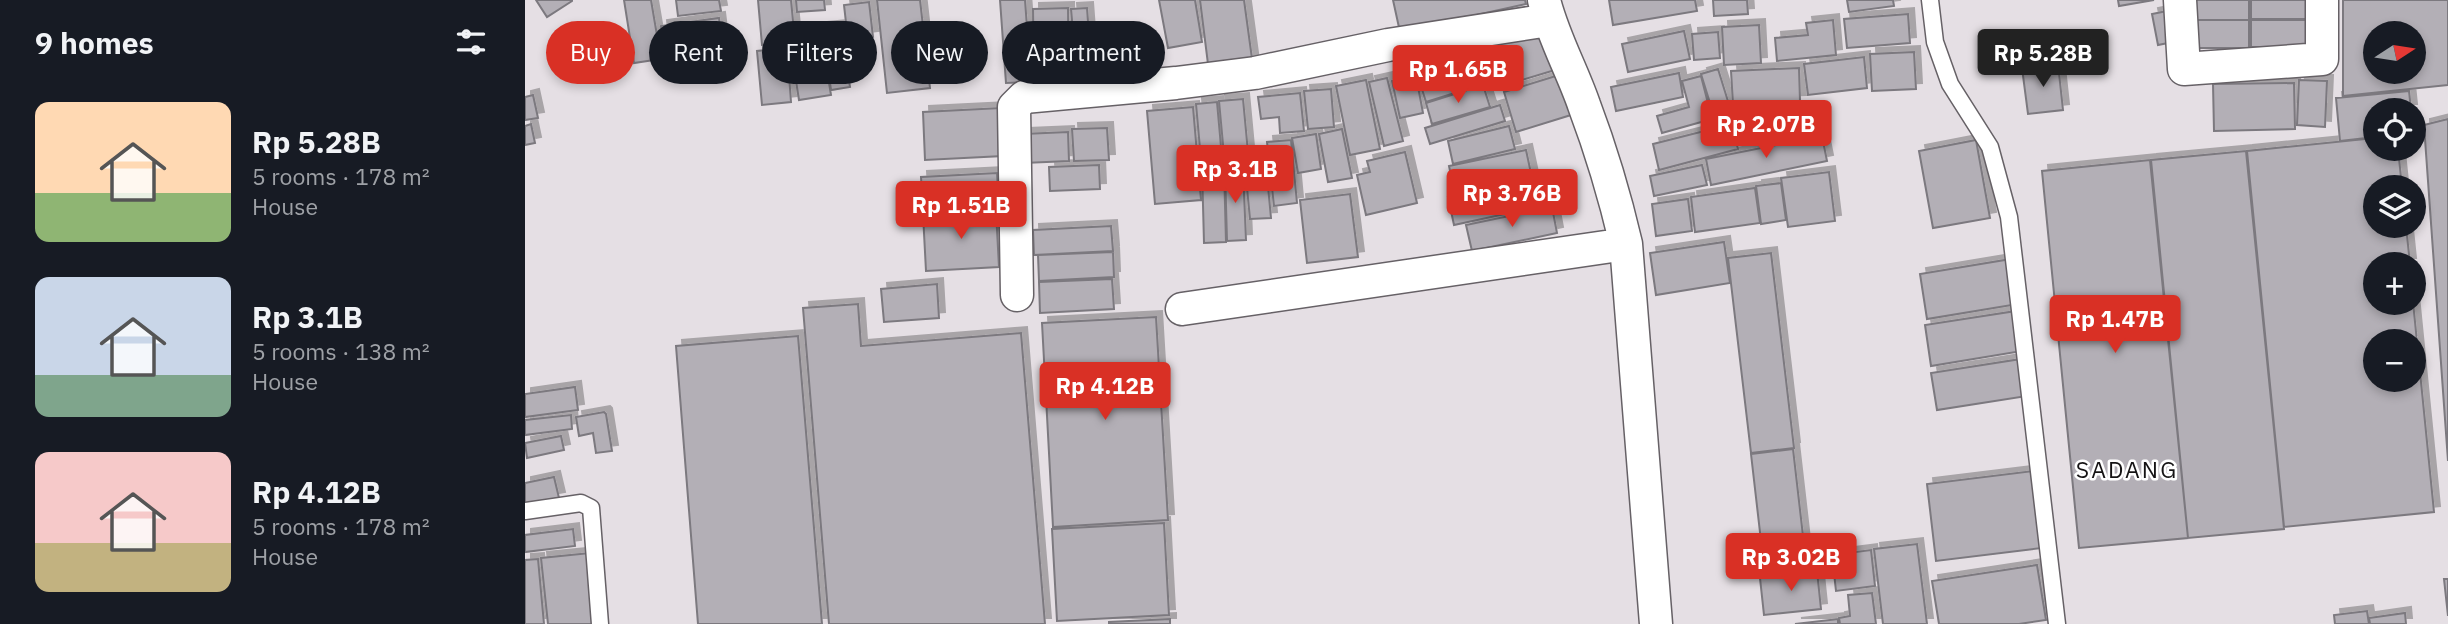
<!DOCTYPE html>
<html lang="en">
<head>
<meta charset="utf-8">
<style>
  :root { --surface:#171b24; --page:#242831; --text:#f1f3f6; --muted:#9ea1a6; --accent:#d93025 }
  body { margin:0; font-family:"IBM Plex Sans",sans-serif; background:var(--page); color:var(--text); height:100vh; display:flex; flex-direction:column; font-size:26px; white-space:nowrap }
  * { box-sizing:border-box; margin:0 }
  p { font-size:23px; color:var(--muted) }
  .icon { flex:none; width:38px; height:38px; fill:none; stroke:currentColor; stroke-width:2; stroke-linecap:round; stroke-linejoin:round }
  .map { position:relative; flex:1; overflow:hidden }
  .details { display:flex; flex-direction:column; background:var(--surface); width:525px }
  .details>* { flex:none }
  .top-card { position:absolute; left:21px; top:21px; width:665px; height:63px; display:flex; gap:14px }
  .needle { width:46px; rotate:78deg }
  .controls { position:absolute; left:1838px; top:21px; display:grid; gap:14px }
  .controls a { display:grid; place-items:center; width:63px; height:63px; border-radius:50%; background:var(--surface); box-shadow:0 4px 10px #0003; font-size:35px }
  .price { position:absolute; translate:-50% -60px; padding:0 16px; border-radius:7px; background:var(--accent); color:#fff; font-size:23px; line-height:46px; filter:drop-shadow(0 2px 4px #0008) }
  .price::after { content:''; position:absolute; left:50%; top:42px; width:21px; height:16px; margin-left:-10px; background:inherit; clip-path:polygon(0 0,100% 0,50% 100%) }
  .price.on { background:#222; color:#fff }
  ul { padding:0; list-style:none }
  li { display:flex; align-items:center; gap:21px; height:175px; padding:0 35px }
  li span { display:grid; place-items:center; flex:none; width:196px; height:140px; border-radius:14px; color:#555 }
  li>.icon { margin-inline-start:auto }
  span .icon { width:84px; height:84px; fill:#fffc; stroke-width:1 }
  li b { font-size:30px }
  h2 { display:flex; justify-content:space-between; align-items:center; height:84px; padding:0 35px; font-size:30px }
  .tag { padding:0 24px; border-radius:32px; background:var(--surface); box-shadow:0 4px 10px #0003; font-size:24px; line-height:63px }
  .tag.on { background:var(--accent); color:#fff }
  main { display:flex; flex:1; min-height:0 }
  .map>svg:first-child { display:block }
</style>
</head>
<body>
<main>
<section class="details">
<h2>9 homes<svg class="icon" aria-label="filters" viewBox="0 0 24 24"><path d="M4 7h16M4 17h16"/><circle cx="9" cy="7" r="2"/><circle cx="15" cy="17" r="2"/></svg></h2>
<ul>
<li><span style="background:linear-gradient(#ffd9b3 65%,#8fb573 0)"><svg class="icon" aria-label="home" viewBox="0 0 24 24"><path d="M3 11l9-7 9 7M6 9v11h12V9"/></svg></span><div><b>Rp 5.28B</b><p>5 rooms · 178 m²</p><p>House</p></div></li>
<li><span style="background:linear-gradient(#c9d6e8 70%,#7fa58c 0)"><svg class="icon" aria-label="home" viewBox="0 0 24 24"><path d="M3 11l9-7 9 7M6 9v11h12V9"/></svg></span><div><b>Rp 3.1B</b><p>5 rooms · 138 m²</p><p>House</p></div></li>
<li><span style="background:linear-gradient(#f6c9c9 65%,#c2b280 0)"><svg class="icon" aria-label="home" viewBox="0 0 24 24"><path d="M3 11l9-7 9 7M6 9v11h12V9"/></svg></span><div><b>Rp 4.12B</b><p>5 rooms · 178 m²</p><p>House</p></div></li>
</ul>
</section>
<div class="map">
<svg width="1923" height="624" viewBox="0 0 1923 624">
  <defs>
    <filter id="shadow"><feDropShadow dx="6" dy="-6" stdDeviation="0" flood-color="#0004"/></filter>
  </defs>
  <rect width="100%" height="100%" fill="#e5dfe4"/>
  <path fill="#b3afb6" stroke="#7c797f" stroke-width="2" fill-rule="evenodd" filter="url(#shadow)" d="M11 0H47V1L22 17Z
    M99 0H126L136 59 109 63Z
    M151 0H194L196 11 153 16Z
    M233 0H266L270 42 237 45Z
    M271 0H299L300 10 272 12Z
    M352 0H395L405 88 362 93Z
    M475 0H500L506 82 481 83Z
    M634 0H670L677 42 643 48Z
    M675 0H719L728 66 684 72Z
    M868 0H1000L1001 4 875 32Z
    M1084 0H1170L1172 11 1088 25Z
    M1188 0H1222L1223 14 1189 16Z
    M1322 0H1368L1369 6 1324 12Z
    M1593 0H1629L1594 6Z
    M1668 0H1724V20H1667Z
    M1726 0H1789V19H1726Z
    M1818 0H1923V85L1818 96ZM1850 33H1888V72H1850Z
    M344 2 348 37 323 40 319 5Z
    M543 8 544 89H509L508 9Z
    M562 8 567 76 552 77 546 9Z
    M1647 10 1653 41 1633 45 1627 14Z
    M1383 14 1385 43 1322 48 1319 19Z
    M194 18 198 50 140 58 136 26Z
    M1308 20 1311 55 1252 61 1250 38 1283 35 1281 23Z
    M1667 20H1724V48H1667Z
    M1726 20H1789V47H1726Z
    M1017 25 1030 70 987 83 984 72 974 76 963 41Z
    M1234 25 1236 63 1199 65 1197 27Z
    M316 26 325 87 306 90 297 28Z
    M602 29 611 84 594 87 586 31Z
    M1159 31 1165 59 1103 72 1097 44Z
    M1193 32 1195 58 1169 60 1167 34Z
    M262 48 266 102 237 105 232 51Z
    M955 48 965 82 901 102 890 67Z
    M1389 52 1391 89 1347 91 1345 54Z
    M1339 57 1342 88 1283 95 1279 64Z
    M300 58 306 95 274 100 268 62Z
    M585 59 589 83 574 85 570 61Z
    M1533 64 1538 110 1503 114 1497 68Z
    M1274 68 1275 101 1208 104 1206 71Z
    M1193 69 1206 111 1189 116 1176 74Z
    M1154 73 1158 97 1091 111 1086 87Z
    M1034 75 1046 115 991 132 979 92Z
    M891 76 898 113 875 118 867 81Z
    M1176 76 1187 119 1137 133 1132 116 1164 107 1157 81Z
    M862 78 878 141 859 146 844 82Z
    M841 80 855 149 825 155 811 86Z
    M1774 80 1802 81 1800 127 1772 125Z
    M1769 83 1770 129 1689 131 1688 84Z
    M958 85 965 107 907 124 901 103Z
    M806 89 809 127 783 129 779 91Z
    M1884 91 1886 110H1850V137L1815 141 1811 98Z
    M775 93 779 131 755 133 754 117 736 119 733 97Z
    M8 95 13 118 0 120V97Z
    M718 99 724 163 700 166 694 101Z
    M692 102 697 158 676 160 671 104Z
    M975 105 980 121 905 144 900 128Z
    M668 107 676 200 630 204 622 111Z
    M476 108 478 156 400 160 398 112Z
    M1923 119V461L1899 125Z
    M6 124 10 143 0 145V126Z
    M1207 124 1213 149 1134 170 1128 144Z
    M984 126 990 149 928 164 923 141Z
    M582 128 584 160 549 161 547 129Z
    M817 129 827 178 803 182 794 134Z
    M543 132 544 161 499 163 498 134Z
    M791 134 796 169 773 173 767 138Z
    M1297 136 1302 161 1186 185 1181 159Z
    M1850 138V149H1873L1877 187H1850V226H1881L1885 264H1850V303L1888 302 1909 512 1759 527 1722 151ZM1850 341H1888V380H1850Z
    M766 140 772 203 749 206 742 142Z
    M1451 140 1465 218 1408 228 1394 151Z
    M1001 150 1007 178 930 194 924 166Z
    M1721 151 1759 529 1663 538 1626 160Z
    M880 152 892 203 841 215 832 175 845 172 842 161Z
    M1625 160 1663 538 1554 548 1517 171Z
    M574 165 575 189 525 191 524 167Z
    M741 165 746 218 725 219 720 167Z
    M1177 165 1182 185 1129 196 1125 176Z
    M699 166 701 242 679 243 677 167Z
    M718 169 721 240 702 241 700 170Z
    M1304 172 1310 221 1263 227 1256 178Z
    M472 173 474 206 398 210 396 177Z
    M1007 180 1013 207 929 225 923 197Z
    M1256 183 1261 220 1236 224 1231 186Z
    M1230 188 1235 223 1170 232 1166 197Z
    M825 194 833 257 782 263 775 200Z
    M1163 199 1167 231 1131 236 1127 204Z
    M1027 207 1032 233 947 251 941 225Z
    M471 211 474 267 401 271 398 214Z
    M586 226 588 251 509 255 508 230Z
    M1199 242 1205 283 1131 295 1125 253Z
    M588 252 589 277 514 281 513 255Z
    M1246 253 1269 448 1226 453 1203 258Z
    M1486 259 1493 304 1402 319 1395 274Z
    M587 279 589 309 515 313 514 282Z
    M412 284 414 318 359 322 356 289Z
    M333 304 336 346 496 333 520 624H304L278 308Z
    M1491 311 1497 351 1406 366 1400 325Z
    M631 317 643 520 528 527 517 323Z
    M273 336 297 624H173L151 346Z
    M1496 359 1502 396 1412 410 1406 373Z
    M50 387 53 410 0 417V394Z
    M79 412 81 414 87 451 71 453 68 433 54 436 51 417Z
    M46 415 47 429 0 435V420Z
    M36 436 39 450 2 458 0 443Z
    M1268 449 1281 562 1239 567 1226 454Z
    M1508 471 1517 548 1411 561 1402 484Z
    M29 477 34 498 0 504V483Z
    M639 523 644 615 532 621 527 529Z
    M48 529 50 546 0 552V535Z
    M1392 544 1402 624H1358L1349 549Z
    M1346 550 1350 586 1311 591 1307 555Z
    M65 553 73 624H23L16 558Z
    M13 559 19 624H0V560Z
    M1512 565 1521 620 1494 624H1414L1407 581Z
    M1292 571 1296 609 1239 615 1235 578Z
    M1919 579H1923V616Z
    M1347 593 1351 624H1315L1314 618 1325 616 1323 595Z
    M1842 611 1844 624H1810L1809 615Z
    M1880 613 1881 624H1845L1844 618Z
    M645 619V624H584V622Z
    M1313 619V624H1270Z"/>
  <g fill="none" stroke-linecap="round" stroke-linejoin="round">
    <g stroke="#666166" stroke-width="19">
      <path id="lane" d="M1405 0 1410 42 1425 84 1465 147 1484 217 1532 624
        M0 511 56 503 66 508 75 624"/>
    </g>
    <g stroke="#666166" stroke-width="35">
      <path id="street" d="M1019 0C1028 37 1047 70 1059 105 1076 150 1090 197 1101 244L1131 624
        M1655 0 1659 69 1797 59V0
        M492 295 489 107 499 97 651 83 730 73 863 45 1024 20
        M657 309 1101 244"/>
    </g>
    <use href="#lane" stroke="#fff" stroke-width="16"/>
    <use href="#street" stroke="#fff" stroke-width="32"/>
  </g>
  <g text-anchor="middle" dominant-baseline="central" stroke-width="5" stroke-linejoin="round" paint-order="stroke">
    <g font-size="23" letter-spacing="2" fill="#151314" stroke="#fff">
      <text x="1602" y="469">SADANG</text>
    </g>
  </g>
</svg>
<div class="controls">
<a><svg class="needle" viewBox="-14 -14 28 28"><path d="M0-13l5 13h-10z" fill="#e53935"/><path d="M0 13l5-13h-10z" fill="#9ea1a6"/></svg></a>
<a><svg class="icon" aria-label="locate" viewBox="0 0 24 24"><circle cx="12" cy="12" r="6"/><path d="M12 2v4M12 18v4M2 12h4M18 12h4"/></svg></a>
<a><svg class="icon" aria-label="layers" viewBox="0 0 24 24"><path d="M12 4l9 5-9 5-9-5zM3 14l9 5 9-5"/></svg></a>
<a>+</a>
<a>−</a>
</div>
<b class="price on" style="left:1518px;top:89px">Rp 5.28B</b>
<b class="price" style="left:933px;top:105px">Rp 1.65B</b>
<b class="price" style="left:1241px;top:160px">Rp 2.07B</b>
<b class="price" style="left:710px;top:205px">Rp 3.1B</b>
<b class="price" style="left:987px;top:229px">Rp 3.76B</b>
<b class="price" style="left:436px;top:241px">Rp 1.51B</b>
<b class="price" style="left:1590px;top:355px">Rp 1.47B</b>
<b class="price" style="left:580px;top:422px">Rp 4.12B</b>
<b class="price" style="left:1266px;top:593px">Rp 3.02B</b>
<div class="top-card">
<a class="tag on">Buy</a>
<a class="tag">Rent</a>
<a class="tag">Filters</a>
<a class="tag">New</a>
<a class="tag">Apartment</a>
</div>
</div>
</main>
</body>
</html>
